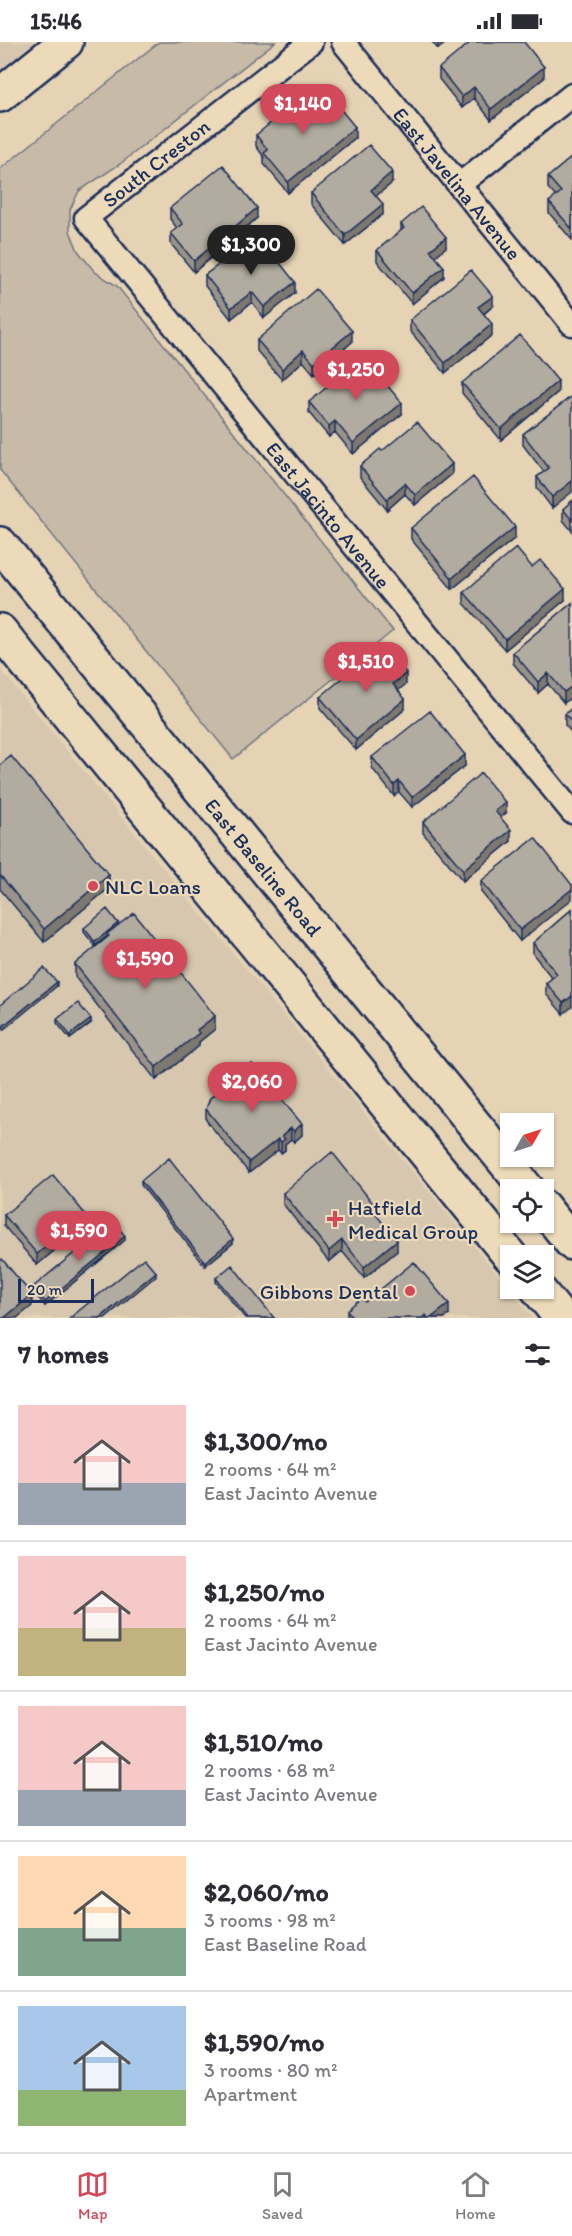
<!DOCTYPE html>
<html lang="en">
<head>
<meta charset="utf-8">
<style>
  :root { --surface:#fff; --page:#f7f7f7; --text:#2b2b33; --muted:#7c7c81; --line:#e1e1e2; --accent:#d1495b }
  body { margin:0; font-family:Itim,sans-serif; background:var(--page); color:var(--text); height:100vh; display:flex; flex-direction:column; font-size:22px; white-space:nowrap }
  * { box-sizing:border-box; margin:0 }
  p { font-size:20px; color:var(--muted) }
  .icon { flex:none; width:33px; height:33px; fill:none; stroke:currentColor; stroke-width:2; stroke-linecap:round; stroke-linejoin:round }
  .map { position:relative; height:1276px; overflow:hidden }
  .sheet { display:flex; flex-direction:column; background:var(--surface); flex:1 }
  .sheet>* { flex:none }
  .needle { width:39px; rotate:51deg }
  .buttons { position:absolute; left:500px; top:1071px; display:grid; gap:12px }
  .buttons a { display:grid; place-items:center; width:54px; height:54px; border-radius:0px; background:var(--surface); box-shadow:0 2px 4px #0004; font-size:30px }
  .scale { position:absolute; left:18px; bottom:15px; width:76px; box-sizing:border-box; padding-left:6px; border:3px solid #1b2f5e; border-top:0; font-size:16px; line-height:21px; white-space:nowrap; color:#1b2f5e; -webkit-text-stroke:4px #eddab8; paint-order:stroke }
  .price { position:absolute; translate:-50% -51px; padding:0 14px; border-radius:21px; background:var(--accent); color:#fff; font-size:20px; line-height:39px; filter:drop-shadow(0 2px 3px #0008) }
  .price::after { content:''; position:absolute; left:50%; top:36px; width:18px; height:14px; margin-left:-9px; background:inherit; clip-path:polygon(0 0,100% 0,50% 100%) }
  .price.current { background:#222; color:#fff }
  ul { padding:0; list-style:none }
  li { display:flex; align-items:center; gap:18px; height:150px; padding:0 18px }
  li+li { border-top:2px solid var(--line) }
  li span { display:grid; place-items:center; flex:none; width:168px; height:120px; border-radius:0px; color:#555 }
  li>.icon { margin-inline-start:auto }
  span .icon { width:72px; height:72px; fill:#fffc; stroke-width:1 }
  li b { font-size:26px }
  h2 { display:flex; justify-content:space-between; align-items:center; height:72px; padding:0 18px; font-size:26px }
  .status { display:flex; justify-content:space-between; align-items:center; height:42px; padding:0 30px; background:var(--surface); direction:ltr }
  .status svg { height:16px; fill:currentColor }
  .dock { display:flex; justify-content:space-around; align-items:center; height:84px; border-top:2px solid var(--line); background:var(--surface); font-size:16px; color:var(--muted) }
  .dock a { display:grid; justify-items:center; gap:3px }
  .dock .current { color:var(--accent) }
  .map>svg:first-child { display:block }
</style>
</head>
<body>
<div class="status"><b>15:46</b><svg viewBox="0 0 49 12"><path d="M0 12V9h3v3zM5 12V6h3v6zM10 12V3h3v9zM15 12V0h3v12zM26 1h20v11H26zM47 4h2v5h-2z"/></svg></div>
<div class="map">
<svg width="572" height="1276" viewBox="0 0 572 1276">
  <rect width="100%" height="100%" fill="#e5d3b4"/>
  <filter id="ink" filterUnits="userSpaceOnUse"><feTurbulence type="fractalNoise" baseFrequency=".0167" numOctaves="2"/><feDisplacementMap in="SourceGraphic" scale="12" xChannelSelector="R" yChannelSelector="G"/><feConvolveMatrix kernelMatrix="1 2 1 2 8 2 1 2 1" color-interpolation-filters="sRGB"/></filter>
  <g filter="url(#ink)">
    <path fill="#d6c7ae" d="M0 0H66L0 53Z
      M0 627 158 820 533 1276H0Z"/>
    <path fill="#c7bba8" stroke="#717583" stroke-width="1.5" d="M159 0H275L120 122 79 149 70 168V189L78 209 95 230 117 244 393 589 233 717 0 428V127Z"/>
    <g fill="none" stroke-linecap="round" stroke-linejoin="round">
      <g stroke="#1b2f5e" stroke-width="27">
        <g id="street">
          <path id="s1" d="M311 0 86 176 572 770"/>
          <path id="s2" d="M343 0 572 282"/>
          <path d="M459 143 572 53"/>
        </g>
      </g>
      <g stroke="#1b2f5e" stroke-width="38">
        <path id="secondary" d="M0 53 66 0"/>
      </g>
      <g stroke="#1b2f5e" stroke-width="38">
        <g id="primary">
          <path id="s3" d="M0 502 528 1148"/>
          <path d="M0 589 510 1214"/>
          <path d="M543 1165 572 1201"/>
          <path d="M537 1246 561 1276"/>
        </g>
      </g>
      <use href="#street" stroke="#eddab8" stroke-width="22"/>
      <use href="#secondary" stroke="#eddab8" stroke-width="33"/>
      <use href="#primary" stroke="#eddab8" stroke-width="33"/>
    </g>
    <path fill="#999389" stroke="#1b2f5e" stroke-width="1.5" d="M432 0H447L438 7Z
      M439 26 544 36 491 78 474 56 462 66 439 37Z
      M321 67 355 96 288 151 264 122V115L256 104V93Z
      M572 115V198L549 171V160L556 155 548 146V135Z
      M392 141 376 154 383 172 345 203 311 162V151Z
      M170 166 257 176 194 230 171 202V191L177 186 170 177Z
      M401 182 446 205 435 214 444 235 412 262 377 219V208L401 189Z
      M229 220 295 251 264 276 252 260 231 277 205 244V233Z
      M493 264 484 272 492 293 445 331 410 289V278Z
      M257 298 352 300 314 332 303 319 282 338 257 309Z
      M462 341 558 350 501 398 462 351Z
      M572 354 552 466 537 446V435L544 430 523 403V392Z
      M309 360 402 372 353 412 335 390 329 395 309 371Z
      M382 409 452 432 415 463 405 452 387 468 360 435V424Z
      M572 459V489L563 478V467Z
      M411 486 515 496 452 547 411 497Z
      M532 525 565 558 505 608 464 561V550Z
      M572 561 564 661 548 642 538 651 513 621V610Z
      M406 642 398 648 405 667 356 708 320 666V655Z
      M572 666V691L565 683V672Z
      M372 715 465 724 412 765 399 750 394 754 372 726Z
      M0 723 109 846 44 900 0 847Z
      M506 771 500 776 511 799 463 839 423 791V780Z
      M481 839 572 843 520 899 481 850Z
      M572 867 563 972 546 952V941L552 936 533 912V901Z
      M118 883 215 987 199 1000V1004L156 1038 75 935V922L107 896V894L95 904 84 890V886Z
      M57 977 91 981 70 997 57 981Z
      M252 1022 302 1093 294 1100 291 1097 285 1102V1108L281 1111 278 1108 249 1131 206 1078V1067Z
      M141 1139 233 1201 205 1224 141 1143Z
      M283 1151 376 1172 397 1209 364 1236 342 1209 329 1220 283 1162Z
      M4 1173 85 1183 37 1223 4 1184Z
      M125 1198 45 1264 33 1249V1245Z
      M216 1236 274 1276H245L216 1240Z
      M365 1260 449 1273 444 1276H347V1268Z"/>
    <path fill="#7d786f" stroke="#1b2f5e" stroke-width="1.5" d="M438 0H447L438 7Z
      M544 25V36L491 78V67Z
      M474 45V56L462 66V55Z
      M355 85V96L288 151V140Z
      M392 130V141L371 158V148Z
      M383 162V172L345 203V193Z
      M257 166V176L194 230V219Z
      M446 195V205L430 219V208Z
      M444 225V235L412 262V251Z
      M295 240V251L264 276V265Z
      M252 250V260L231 277V266Z
      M493 254V264L478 276V265Z
      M492 282V293L445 331V321Z
      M352 289V300L314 332V321Z
      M303 308V319L282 338V327Z
      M558 339V350L501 398V387Z
      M402 361V372L353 412V401Z
      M335 379V390L329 395V384Z
      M452 422V432L415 463V453Z
      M572 439V450L552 466V455Z
      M405 441V452L387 468V457Z
      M515 485V496L452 547V536Z
      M565 547V558L505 608V597Z
      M406 631V642L393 653V642Z
      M548 631V642L538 651V640Z
      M572 644V655L564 661V650Z
      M405 657V667L356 708V698Z
      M465 713V724L412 765V755Z
      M399 739V750L394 754V743Z
      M506 761V771L495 780V769Z
      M511 788V799L463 839V828Z
      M109 833V846L44 900V887Z
      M572 847V857L520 899V888Z
      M118 881V885L95 904V900Z
      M57 940V944L3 988V984Z
      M572 954V965L563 972V961Z
      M215 974V987L199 1000V1004L156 1038V1025L197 988Z
      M91 977V981L70 997V993Z
      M302 1082V1093L294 1100V1089Z
      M291 1086V1097L285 1102V1108L281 1111V1100L282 1094Z
      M278 1097V1108L249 1131V1120Z
      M85 1172V1183L37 1223V1212Z
      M125 1194V1198L45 1264V1260Z
      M233 1197V1201L205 1224V1220Z
      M342 1198V1209L329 1220V1209Z
      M397 1198V1209L364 1236V1225Z
      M156 1230V1234L105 1276H100Z
      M32 1253V1264L17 1276H4Z
      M449 1262V1273L444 1276H431Z"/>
    <path fill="#b2ab9f" stroke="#1b2f5e" stroke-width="1.5" d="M471 0H524L544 25 491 67 474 45 462 55 439 26Z
      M307 51 321 67 333 58 355 85 288 140 264 111 268 108 256 93Z
      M369 103 392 130 371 148 383 162 345 193 311 151Z
      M572 115V187L549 160 561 150 548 135Z
      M223 123 257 166 194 219 171 191 183 182 170 166Z
      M421 165 446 195 430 208 444 225 412 251 377 208 404 186 401 182Z
      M260 196 295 240 264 265 252 250 231 266 205 233 226 217 229 220Z
      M471 228 493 254 478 265 492 282 445 321 410 278Z
      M316 247 352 289 314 321 303 308 282 327 257 298Z
      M520 293 558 339 501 387 462 341Z
      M363 315 402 361 353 401 335 379 329 384 309 360Z
      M572 354V439L552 455 537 435 549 426 523 392Z
      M417 380 452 422 415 453 405 441 387 457 360 424 380 407 382 409Z
      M473 435 515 485 452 536 411 486Z
      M572 459V478L563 467Z
      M516 506 532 525 540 518 565 547 505 597 464 550Z
      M572 561V644L564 650 548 631 538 640 513 610Z
      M382 603 406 631 393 642 405 657 356 698 320 655Z
      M572 666V680L565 672Z
      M430 669 465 713 412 755 399 739 394 743 372 715Z
      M11 714 109 833 44 887 0 833V723Z
      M481 731 506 761 495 769 511 788 463 828 423 780Z
      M535 796 572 843V847L520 888 481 839Z
      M107 867 118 881 95 900 84 886Z
      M572 867V954L563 961 546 941 557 932 533 901Z
      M134 871 215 974 197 988 199 991 156 1025 75 922 109 894 107 892Z
      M44 926 57 940 3 984 0 981V963Z
      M78 961 91 977 70 993 57 977Z
      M252 1022 302 1082 294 1089 291 1086 282 1094 285 1097 281 1100 278 1097 249 1120 206 1067 210 1056Z
      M332 1110 376 1165 372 1168 397 1198 364 1225 342 1198 329 1209 283 1151Z
      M169 1116 233 1197 205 1220 141 1139Z
      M53 1133 85 1172 37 1212 4 1173Z
      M113 1179 125 1194 45 1260 33 1245Z
      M144 1216 156 1230 100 1276H70Z
      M2 1217 32 1253 4 1276H0V1219Z
      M414 1220 449 1262 431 1276H428L426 1273 422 1276H353L347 1268 361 1256 365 1260Z
      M232 1223 274 1276H248L216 1236Z"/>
  </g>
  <g fill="#d1495b" stroke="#eddab8" stroke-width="2">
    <circle cx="93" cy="844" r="6"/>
    <path d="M332 1168h6v6h6v6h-6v6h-6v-6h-6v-6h6z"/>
    <circle cx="410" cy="1249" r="6"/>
  </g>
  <g text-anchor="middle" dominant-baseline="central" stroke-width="4.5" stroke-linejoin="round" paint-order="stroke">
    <g font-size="21" fill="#1b2f5e" stroke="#eddab8">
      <text transform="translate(156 121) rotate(-38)">South Creston</text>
      <text stroke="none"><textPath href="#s2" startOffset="182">East Javelina Avenue</textPath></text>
      <text stroke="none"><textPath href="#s1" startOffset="669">East Jacinto Avenue</textPath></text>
      <text stroke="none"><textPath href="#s3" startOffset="417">East Baseline Road</textPath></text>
    </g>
    <g font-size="21" fill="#1b2f5e" stroke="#eddab8" text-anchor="start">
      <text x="105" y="844">NLC Loans</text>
      <text x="348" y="1165">Hatfield<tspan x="348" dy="24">Medical Group</tspan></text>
      <text x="398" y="1249" text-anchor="end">Gibbons Dental</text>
    </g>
  </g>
</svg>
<div class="buttons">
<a><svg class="needle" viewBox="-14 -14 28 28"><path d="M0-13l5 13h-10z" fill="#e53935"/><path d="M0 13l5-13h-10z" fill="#7c7c81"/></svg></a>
<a><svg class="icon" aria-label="locate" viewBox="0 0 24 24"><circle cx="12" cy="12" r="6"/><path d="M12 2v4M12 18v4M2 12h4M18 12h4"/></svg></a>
<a><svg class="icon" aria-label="layers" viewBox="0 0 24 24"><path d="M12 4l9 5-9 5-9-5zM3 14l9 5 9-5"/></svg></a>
</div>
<div class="scale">20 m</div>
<b class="price" style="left:303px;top:93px">$1,140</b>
<b class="price current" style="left:251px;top:234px">$1,300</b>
<b class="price" style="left:356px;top:359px">$1,250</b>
<b class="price" style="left:366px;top:651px">$1,510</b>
<b class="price" style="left:145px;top:948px">$1,590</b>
<b class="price" style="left:252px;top:1071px">$2,060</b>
<b class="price" style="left:79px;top:1220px">$1,590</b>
</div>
<section class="sheet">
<h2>7 homes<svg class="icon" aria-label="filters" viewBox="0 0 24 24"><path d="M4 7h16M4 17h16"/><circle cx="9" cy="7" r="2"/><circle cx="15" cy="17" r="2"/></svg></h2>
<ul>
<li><span style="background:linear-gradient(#f6c9c9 65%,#9aa5b1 0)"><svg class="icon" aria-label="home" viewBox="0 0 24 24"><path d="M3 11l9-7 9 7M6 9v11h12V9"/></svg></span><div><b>$1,300/mo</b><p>2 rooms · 64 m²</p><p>East Jacinto Avenue</p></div></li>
<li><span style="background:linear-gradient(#f6c9c9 60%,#c2b280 0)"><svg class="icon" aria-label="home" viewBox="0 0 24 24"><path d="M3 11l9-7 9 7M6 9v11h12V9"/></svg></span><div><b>$1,250/mo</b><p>2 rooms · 64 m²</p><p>East Jacinto Avenue</p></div></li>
<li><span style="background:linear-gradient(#f6c9c9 70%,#9aa5b1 0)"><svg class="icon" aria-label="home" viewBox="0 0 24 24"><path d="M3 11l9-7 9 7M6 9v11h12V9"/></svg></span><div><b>$1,510/mo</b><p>2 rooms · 68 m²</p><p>East Jacinto Avenue</p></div></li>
<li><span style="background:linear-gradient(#ffd9b3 60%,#7fa58c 0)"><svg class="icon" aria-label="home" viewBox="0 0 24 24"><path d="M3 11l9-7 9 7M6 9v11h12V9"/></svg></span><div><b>$2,060/mo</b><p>3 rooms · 98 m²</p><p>East Baseline Road</p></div></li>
<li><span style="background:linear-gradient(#a9c7e8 70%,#8fb573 0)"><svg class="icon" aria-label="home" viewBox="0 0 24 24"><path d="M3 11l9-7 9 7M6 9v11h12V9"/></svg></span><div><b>$1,590/mo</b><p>3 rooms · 80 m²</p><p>Apartment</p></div></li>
</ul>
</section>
<nav class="dock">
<a class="current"><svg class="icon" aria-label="map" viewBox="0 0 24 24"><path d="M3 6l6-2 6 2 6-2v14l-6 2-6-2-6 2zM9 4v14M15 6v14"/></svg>Map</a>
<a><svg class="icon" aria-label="saved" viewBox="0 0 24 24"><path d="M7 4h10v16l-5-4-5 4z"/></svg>Saved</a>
<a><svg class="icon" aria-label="home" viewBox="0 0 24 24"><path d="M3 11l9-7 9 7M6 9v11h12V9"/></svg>Home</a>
</nav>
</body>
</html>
